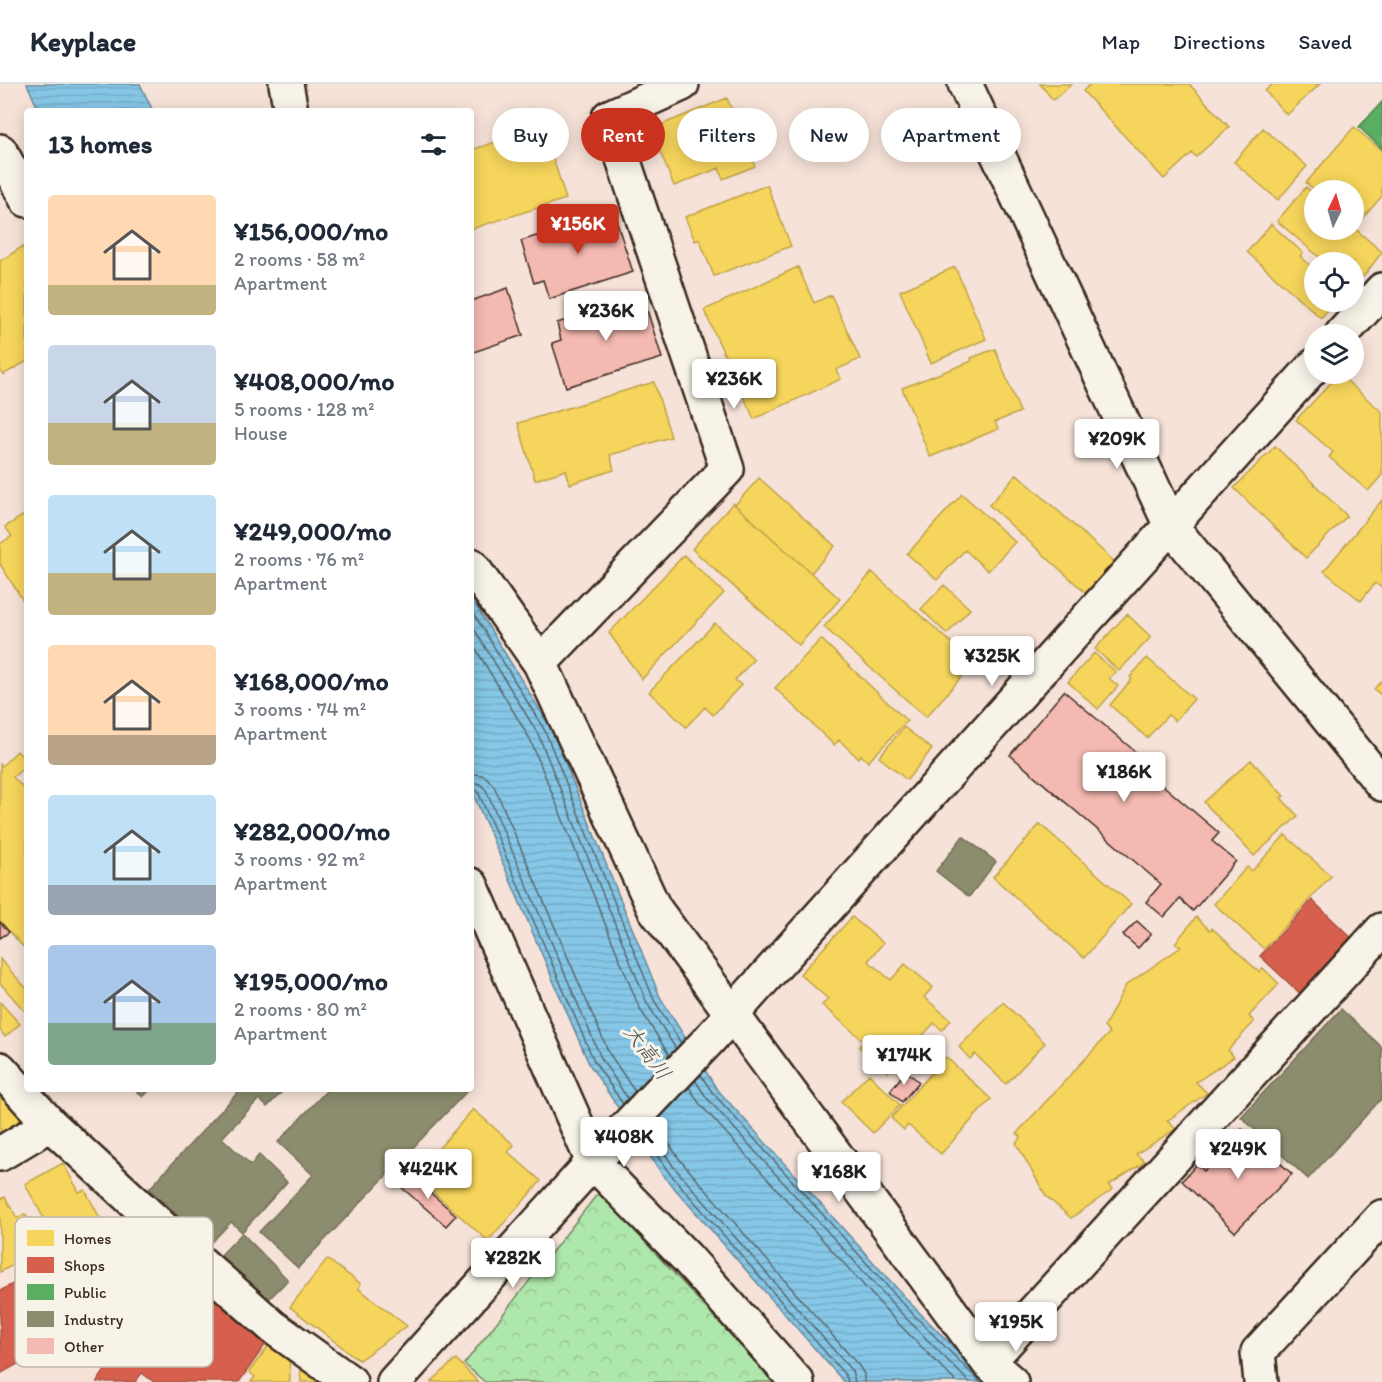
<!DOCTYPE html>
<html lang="en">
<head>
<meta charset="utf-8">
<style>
  :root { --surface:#fff; --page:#f6f6f7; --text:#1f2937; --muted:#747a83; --line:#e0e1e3; --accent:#c8321e }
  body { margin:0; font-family:Itim,"Klee One",sans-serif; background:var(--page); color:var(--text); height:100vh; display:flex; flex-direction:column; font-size:22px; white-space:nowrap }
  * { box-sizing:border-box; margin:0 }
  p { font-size:20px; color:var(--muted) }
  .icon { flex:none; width:33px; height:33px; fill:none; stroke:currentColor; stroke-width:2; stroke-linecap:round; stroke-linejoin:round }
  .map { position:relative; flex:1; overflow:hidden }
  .details { position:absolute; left:24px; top:24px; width:450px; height:984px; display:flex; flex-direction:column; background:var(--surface); border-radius:6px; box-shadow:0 3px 15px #0003 }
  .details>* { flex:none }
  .top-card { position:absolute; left:492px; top:24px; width:570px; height:54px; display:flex; gap:12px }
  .needle { width:39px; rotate:5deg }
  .fabs { position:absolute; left:1304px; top:96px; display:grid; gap:12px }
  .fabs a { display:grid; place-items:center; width:60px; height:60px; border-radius:50%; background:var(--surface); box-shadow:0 3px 15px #0003; font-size:30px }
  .price { position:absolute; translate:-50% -51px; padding:0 14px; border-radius:6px; background:#fff; color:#222; font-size:20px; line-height:39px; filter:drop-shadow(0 2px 3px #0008) }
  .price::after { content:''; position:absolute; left:50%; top:36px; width:18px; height:14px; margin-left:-9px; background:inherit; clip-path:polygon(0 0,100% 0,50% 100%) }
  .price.current { background:var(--accent); color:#fff }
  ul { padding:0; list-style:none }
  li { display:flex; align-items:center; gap:18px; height:150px; padding:0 24px }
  li span { display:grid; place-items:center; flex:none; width:168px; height:120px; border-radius:6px; color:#555 }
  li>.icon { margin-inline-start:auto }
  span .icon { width:72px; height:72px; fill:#fffc; stroke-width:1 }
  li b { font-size:26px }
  h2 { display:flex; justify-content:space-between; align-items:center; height:72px; padding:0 24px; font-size:26px }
  .chip { padding:0 21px; border-radius:27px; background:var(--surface); box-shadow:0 3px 15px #0003; font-size:21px; line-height:54px }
  .chip.current { background:var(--accent); color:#fff }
  header { display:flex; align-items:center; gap:36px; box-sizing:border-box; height:84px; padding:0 30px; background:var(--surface); border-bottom:2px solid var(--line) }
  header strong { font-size:28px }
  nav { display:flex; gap:33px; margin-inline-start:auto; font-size:21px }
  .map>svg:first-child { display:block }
</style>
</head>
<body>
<header>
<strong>Keyplace</strong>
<nav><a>Map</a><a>Directions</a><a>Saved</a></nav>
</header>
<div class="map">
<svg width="1382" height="1298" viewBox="0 0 1382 1298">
  <defs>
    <pattern id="forest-crowns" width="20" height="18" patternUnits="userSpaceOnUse" patternTransform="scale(1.5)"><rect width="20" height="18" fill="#aee7ab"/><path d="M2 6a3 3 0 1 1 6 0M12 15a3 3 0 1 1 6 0" fill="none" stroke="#97c693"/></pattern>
    <pattern id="water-rules" width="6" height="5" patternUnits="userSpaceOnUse" patternTransform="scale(1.5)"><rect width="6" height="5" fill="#86c7e7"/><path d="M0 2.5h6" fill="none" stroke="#75abc6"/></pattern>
  </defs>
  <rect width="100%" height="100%" fill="#f6e2d8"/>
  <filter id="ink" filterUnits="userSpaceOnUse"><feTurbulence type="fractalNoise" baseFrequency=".0167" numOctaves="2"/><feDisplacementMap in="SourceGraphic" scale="12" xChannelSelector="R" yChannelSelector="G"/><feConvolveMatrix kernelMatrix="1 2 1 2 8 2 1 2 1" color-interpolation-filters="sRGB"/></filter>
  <g filter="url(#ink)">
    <path fill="url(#forest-crowns)" stroke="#748864" stroke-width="1.5" d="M599 1108 774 1298H485L464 1280Z"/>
    <path fill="url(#water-rules)" stroke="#688897" stroke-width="1.5" d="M27 0H140L153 27H39Z
      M471 514 551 644 660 913 716 1004 912 1221 988 1298H844L662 1090 589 980 471 705Z"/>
    <path fill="#f6d55c" stroke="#bea249" stroke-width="1.5" d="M1040 0H1072L1053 16Z
      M1091 0H1189L1229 43 1196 73 1192 69 1164 95 1083 7Z
      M1273 0H1320L1287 31 1265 7Z
      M727 14 755 82 723 95 719 84 674 102 651 45Z
      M543 43 566 115 471 145V66Z
      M1354 43 1382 67V112L1356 142 1353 140V106H1315L1306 99Z
      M1263 44 1307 82 1278 116 1234 78Z
      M767 101 791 162 714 192 699 155 695 157 685 133Z
      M1306 103 1314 110V146H1353V143L1382 168 1363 193 1353 185V178L1344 177 1342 178H1325L1277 137Z
      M1271 140 1303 169 1300 172 1314 185V218H1335L1321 234 1247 168Z
      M22 163 27 171V277L3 291 0 285V177Z
      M798 183 814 219 831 211 860 275 836 286 841 295 754 335 704 226Z
      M955 183 986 255 931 279 900 207Z
      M995 265 1020 328 995 338 998 345 930 373 902 304 972 277 971 274Z
      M1339 290 1382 328V391L1368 407 1329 373 1333 368 1296 336Z
      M654 298 671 353 610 371 614 386 570 400 566 386 535 396 518 339Z
      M1275 362 1347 432 1306 474 1234 404Z
      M1017 390 1115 478 1087 510 989 421Z
      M759 394 835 462 811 489 735 421Z
      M962 410 1015 458 988 487 965 466 937 496 907 470Z
      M1382 416V504L1375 499 1361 517 1324 487Z
      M733 419 840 515 799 561 692 465Z
      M27 429V523L0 480V460L12 452 5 443Z
      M684 471 724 509 642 595 609 549Z
      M872 488 974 579 926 633 824 543Z
      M944 501 970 525 947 550 921 525Z
      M1127 530 1151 553 1119 587 1095 565Z
      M715 539 754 575 735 596 741 601 713 631 705 623 686 643 649 608Z
      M821 555 907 637 868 678 861 671 858 674 839 656 834 661 775 604Z
      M1094 569 1116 588 1109 594 1118 602 1098 625 1068 598Z
      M1147 574 1194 615 1175 637 1168 631 1147 654 1110 621 1132 595 1130 593Z
      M1382 597V612L1374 605Z
      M904 643 932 665 907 696 879 673Z
      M17 667 27 678V681L13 693 27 708V867L0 837V680L2 682Z
      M1251 676 1284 712 1281 714 1298 732 1254 772 1204 718Z
      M1040 740 1131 820 1084 874 993 793Z
      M1285 751 1331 792 1264 865 1214 820 1247 783 1252 787Z
      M852 833 883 859 868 877 891 896 905 880 933 903 924 913 951 936 942 946 934 939 916 959 925 968 909 986 898 976 888 988 859 963 864 957 822 921 828 915 800 890Z
      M1196 833 1210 846 1212 844 1259 888 1263 884 1279 900 1249 932 1254 938 1228 966 1234 973 1196 998 1207 1009 1167 1037 1176 1045 1136 1070 1145 1078 1109 1101 1113 1105 1071 1134 1046 1112 1016 1059 1021 1053 1017 1049 1109 949 1104 943 1126 901 1181 863 1175 859Z
      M0 875 27 905V930L0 899Z
      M0 918 20 940 5 953 0 946Z
      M1003 918 1045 959 1006 1000 975 970 970 975 959 963Z
      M946 973 991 1015 941 1070 908 1041 904 1046 891 1034Z
      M869 990 900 1021 873 1049 841 1018Z
      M0 1007 24 1036 0 1054Z
      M473 1025 514 1061 508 1068 541 1097 488 1157 415 1092Z
      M63 1079 79 1108 85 1106 101 1136 58 1160 25 1100Z
      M5 1113 17 1134 25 1130 29 1136 33 1134 48 1163 0 1188V1115Z
      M327 1175 361 1200 358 1204 407 1242 359 1276 290 1223Z
      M272 1257 289 1265 290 1298H251L255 1293 249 1288Z
      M456 1275 478 1298H431Z
      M313 1276 338 1298H301L300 1285Z"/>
    <path fill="#d6604d" stroke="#a8503f" stroke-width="1.5" d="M1312 816 1359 861 1307 916 1260 872Z
      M117 1143 136 1177 118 1187 139 1226 171 1182 270 1254 239 1298H154L142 1289 135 1298H97L119 1266 84 1215 49 1240 60 1256 0 1290V1207Z"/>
    <path fill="#5aae61" stroke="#51864d" stroke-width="1.5" d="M1382 18V65L1359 43Z"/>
    <path fill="#8c8c6e" stroke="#746f56" stroke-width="1.5" d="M963 752 996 778 969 813 936 787Z
      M1341 925 1382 963V1014L1308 1095 1241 1033Z
      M134 1005H151L143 1013Z
      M241 1005H277L281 1009 267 1023 259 1015 222 1054 251 1081 259 1071 287 1098 242 1148 231 1138 210 1160 149 1105Z
      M328 1005H469L298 1184 259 1148 313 1091 278 1058Z
      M242 1149 288 1196 265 1219 219 1173Z"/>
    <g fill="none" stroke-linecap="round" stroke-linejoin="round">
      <path stroke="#59696e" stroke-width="1.5" d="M471 525 545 647 654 916 681 959
        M471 540 538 650 647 919 676 965
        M471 557 530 655 639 923 669 971
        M471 689 485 692 494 702 609 969 635 1008
        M471 698 480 700 486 706 601 974 628 1015
        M471 705 476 706 479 710 594 977 623 1020
        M701 991 712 1008 908 1225 980 1298
        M695 996 706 1013 902 1230 969 1298
        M689 1003 699 1019 895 1236 956 1298
        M655 1039 680 1076 859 1282 864 1290V1298
        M649 1045 673 1082 852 1287 855 1298
        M644 1051 667 1086 846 1292 848 1298"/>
    </g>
    <path fill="#f4b9b1" stroke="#3b2a1e" stroke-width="1.5" d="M613 127 633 188 549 215 543 196 534 199 521 157Z
      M508 204 523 251 471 269V217Z
      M643 213 662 274 566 303 552 259 561 256 557 239Z
      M1064 607 1137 669 1132 675 1219 749 1212 757 1236 777 1193 827 1180 815 1164 833 1146 818 1161 800 1010 671Z
      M1137 837 1151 850 1138 864 1123 851Z
      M0 838 9 848 0 854Z
      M906 987 919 998 902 1018 890 1007Z
      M1242 1045 1292 1090 1235 1148 1182 1097 1197 1080 1204 1087Z
      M410 1091 456 1131 446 1142 400 1102Z"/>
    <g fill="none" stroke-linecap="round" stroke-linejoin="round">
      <g stroke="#3b2a1e" stroke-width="38">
        <path id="minor" d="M286 0 291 27
          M965 0 1171 442 1382 700
          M0 67 27 116
          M1342 250 1382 206
          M471 481 540 579 654 824 988 1278 1011 1298
          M540 579 727 385 609 33 682 0
          M471 801 593 1078 686 1173 797 1298
          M0 985 50 1040 193 1172 273 1243 350 1298
          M0 1070 50 1040
          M988 1278 1382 846
          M394 1298 593 1078 707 958 1314 282
          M1261 1298 1258 1268 1382 1133"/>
      </g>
      <use href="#minor" stroke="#f7f3e8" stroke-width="33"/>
    </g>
  </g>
  <g text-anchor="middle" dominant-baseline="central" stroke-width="6" stroke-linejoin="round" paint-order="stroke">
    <g font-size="21" font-style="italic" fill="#4e5150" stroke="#f7f3e8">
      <text transform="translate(648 968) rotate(53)">大高川</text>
    </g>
  </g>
  <rect x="15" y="1133" width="198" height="150" rx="9" fill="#f7f3e8" stroke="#bfb7ab" stroke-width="1.5"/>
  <rect x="27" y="1146" width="27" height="16" fill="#f6d55c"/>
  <rect x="27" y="1173" width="27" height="16" fill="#d6604d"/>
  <rect x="27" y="1200" width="27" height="16" fill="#5aae61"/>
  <rect x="27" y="1227" width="27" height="16" fill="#8c8c6e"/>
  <rect x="27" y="1254" width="27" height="16" fill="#f4b9b1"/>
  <g font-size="16" fill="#3b2a1e">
    <text x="64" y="1160">Homes</text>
    <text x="64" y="1187">Shops</text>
    <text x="64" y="1214">Public</text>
    <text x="64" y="1241">Industry</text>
    <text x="64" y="1268">Other</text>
  </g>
</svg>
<div class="fabs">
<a><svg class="needle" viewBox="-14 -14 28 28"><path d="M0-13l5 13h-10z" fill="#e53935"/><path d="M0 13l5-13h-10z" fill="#747a83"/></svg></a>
<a><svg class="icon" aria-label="locate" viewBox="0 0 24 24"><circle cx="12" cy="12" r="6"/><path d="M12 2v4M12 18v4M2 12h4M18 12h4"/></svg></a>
<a><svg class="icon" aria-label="layers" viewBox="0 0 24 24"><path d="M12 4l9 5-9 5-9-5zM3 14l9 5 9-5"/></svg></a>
</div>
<b class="price current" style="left:578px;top:171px">¥156K</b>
<b class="price" style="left:606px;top:258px">¥236K</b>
<b class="price" style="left:734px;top:326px">¥236K</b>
<b class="price" style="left:1117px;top:386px">¥209K</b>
<b class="price" style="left:992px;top:603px">¥325K</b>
<b class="price" style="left:1124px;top:719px">¥186K</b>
<b class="price" style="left:904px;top:1002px">¥174K</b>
<b class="price" style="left:624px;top:1084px">¥408K</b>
<b class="price" style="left:1238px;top:1096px">¥249K</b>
<b class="price" style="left:428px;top:1116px">¥424K</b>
<b class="price" style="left:839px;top:1119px">¥168K</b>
<b class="price" style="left:513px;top:1205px">¥282K</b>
<b class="price" style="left:1016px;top:1269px">¥195K</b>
<div class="top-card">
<a class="chip">Buy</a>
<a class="chip current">Rent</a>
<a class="chip">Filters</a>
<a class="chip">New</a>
<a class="chip">Apartment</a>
</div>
<section class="details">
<h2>13 homes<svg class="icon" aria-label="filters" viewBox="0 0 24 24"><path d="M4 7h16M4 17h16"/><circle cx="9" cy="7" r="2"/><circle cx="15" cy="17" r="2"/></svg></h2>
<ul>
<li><span style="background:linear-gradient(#ffd9b3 75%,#c2b280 0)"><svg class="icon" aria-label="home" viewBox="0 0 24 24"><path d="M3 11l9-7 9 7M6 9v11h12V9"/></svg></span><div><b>¥156,000/mo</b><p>2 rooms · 58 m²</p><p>Apartment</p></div></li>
<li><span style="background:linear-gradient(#c9d6e8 65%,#c2b280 0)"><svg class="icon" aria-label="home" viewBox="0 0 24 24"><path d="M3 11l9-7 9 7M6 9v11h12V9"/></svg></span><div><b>¥408,000/mo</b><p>5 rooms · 128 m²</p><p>House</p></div></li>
<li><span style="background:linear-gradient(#bfe0f5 65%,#c2b280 0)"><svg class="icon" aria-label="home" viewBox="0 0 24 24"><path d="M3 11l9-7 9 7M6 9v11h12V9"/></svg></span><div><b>¥249,000/mo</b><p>2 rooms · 76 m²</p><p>Apartment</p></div></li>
<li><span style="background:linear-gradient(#ffd9b3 75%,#b9a48a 0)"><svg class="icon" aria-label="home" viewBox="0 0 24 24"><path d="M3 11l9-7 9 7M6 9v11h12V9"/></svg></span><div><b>¥168,000/mo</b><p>3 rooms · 74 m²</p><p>Apartment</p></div></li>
<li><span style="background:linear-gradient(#bfe0f5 75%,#9aa5b1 0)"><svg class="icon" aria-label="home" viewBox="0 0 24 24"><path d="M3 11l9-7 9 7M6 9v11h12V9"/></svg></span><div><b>¥282,000/mo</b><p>3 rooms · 92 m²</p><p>Apartment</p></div></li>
<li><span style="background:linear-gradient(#a9c7e8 65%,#7fa58c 0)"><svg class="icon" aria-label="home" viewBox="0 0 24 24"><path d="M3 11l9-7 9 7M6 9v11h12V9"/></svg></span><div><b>¥195,000/mo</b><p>2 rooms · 80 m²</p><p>Apartment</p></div></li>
</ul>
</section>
</div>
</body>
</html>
